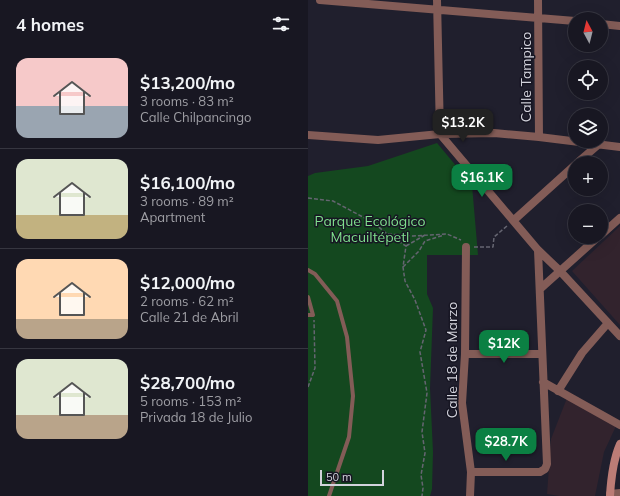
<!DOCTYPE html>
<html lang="en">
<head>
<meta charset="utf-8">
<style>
  :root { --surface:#181722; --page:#25242f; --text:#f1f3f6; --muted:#9f9fa5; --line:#363640; --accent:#0b8043 }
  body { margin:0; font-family:Mulish,sans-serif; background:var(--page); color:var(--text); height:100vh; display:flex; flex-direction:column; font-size:15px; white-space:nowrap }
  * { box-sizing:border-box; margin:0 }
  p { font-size:13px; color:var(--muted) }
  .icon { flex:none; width:22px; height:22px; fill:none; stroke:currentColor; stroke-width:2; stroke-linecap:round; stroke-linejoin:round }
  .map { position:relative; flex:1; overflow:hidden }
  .details { display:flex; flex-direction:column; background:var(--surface); width:308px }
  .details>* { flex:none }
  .needle { width:26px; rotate:353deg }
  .controls { position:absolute; left:260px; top:12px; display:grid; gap:8px }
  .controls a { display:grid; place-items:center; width:40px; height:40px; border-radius:50%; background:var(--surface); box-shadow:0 4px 16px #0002,0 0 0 1px var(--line); font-size:20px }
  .scale { position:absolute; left:12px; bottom:10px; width:64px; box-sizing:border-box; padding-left:4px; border:2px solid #d3d3dc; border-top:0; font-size:11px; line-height:14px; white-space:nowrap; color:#d3d3dc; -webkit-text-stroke:3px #171623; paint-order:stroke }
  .price { position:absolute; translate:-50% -34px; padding:0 9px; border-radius:8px; background:var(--accent); color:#fff; font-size:13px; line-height:26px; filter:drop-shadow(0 1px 2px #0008) }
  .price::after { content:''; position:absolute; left:50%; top:24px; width:12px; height:9px; margin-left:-6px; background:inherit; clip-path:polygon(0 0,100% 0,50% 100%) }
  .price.active { background:#222; color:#fff }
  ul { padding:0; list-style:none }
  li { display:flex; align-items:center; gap:12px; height:100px; padding:0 16px }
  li+li { border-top:1px solid var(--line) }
  li span { display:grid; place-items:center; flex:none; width:112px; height:80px; border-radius:12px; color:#555 }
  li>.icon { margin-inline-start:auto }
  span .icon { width:48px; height:48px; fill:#fffc; stroke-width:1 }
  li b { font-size:17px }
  h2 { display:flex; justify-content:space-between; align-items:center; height:48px; padding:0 16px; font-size:17px }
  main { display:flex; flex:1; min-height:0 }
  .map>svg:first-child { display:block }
</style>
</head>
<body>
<main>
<section class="details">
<h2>4 homes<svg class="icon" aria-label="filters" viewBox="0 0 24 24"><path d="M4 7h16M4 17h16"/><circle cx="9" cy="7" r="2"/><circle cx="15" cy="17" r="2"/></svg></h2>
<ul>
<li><span style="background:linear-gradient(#f6c9c9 60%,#9aa5b1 0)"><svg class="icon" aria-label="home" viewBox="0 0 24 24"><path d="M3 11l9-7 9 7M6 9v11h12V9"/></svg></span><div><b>$13,200/mo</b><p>3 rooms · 83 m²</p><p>Calle Chilpancingo</p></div></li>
<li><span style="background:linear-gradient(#dfe7d0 70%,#c2b280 0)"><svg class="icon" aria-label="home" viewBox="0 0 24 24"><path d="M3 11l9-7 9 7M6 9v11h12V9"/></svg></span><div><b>$16,100/mo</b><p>3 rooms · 89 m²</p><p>Apartment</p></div></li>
<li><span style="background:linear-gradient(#ffd9b3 75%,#b9a48a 0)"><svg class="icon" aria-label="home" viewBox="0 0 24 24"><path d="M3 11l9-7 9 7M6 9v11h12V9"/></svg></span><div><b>$12,000/mo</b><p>2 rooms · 62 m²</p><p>Calle 21 de Abril</p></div></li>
<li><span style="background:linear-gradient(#dfe7d0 70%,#b9a48a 0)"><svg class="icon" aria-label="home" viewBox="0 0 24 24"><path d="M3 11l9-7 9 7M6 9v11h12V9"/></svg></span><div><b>$28,700/mo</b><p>5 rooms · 153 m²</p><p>Privada 18 de Julio</p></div></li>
</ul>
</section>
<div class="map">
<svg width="312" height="496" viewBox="0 0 312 496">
  <rect width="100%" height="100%" fill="#201f2d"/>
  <path fill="#32232d" d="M312 226V325L264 271Z
    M259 398 308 426 296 452 287 496H251L239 494 243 439Z"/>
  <path fill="#14481f" d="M129 143 164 185 170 255H119V294L125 308 122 388 125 452 124 489 122 496H0V176L7 173 60 166Z"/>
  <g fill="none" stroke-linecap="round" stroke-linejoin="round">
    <path stroke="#656571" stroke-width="1.5" stroke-dasharray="4 2" stroke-linecap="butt" d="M0 198 25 201 66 223 79 234 98 246 95 267 97 281 107 300 118 330 112 352 119 393 114 432 117 453 113 475 115 488 114 496
      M80 234 105 236 139 234 153 240
      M98 246 117 235
      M166 247H185L186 237 199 226
      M95 267 111 251 117 241 136 235
      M0 387 7 368 6 320"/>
    <path stroke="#835c57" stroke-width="4" d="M0 270 7 274 29 301 39 337 45 396 41 437 21 496
      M0 297 5 315H0"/>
    <path stroke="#835c57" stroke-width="8" d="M12 0 267 21
      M129 0 132 134 230 250 252 271 312 336
      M230 0 231 137
      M293 24 312 26
      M0 135 70 140 132 134 186 133 231 137 312 147
      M269 163 291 144
      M206 220 267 165
      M293 235 312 218
      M158 247 157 354 154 403 163 472 162 496
      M232 289 290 237
      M157 354H234
      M235 382 312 425
      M250 391 274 353 300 323
      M163 472H232L237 469 239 464 230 250
      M302 494 312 493"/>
    <path stroke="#bb7c76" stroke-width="8" d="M302 496C303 478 305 460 312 444"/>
  </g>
  <g text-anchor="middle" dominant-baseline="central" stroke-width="3" stroke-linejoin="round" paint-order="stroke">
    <g font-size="14" fill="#d3d3dc" stroke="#171623">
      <text transform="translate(218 77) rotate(-90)">Calle Tampico</text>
      <text transform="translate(144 360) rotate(-90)">Calle 18 de Marzo</text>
    </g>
    <g font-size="14" fill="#7fdf8d" stroke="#171623">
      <text x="62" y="221">Parque Ecológico<tspan x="62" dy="16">Macuiltépetl</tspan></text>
    </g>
  </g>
</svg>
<div class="controls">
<a><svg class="needle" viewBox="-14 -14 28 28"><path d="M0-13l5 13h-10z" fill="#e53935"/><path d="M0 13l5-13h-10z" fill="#9f9fa5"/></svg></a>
<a><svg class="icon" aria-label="locate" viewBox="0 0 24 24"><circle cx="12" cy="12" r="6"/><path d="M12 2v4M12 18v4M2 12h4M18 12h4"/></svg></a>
<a><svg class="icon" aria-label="layers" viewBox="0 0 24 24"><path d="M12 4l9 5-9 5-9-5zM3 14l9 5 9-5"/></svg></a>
<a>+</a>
<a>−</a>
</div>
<div class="scale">50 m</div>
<b class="price active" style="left:155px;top:143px">$13.2K</b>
<b class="price" style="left:174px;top:198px">$16.1K</b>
<b class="price" style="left:196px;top:364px">$12K</b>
<b class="price" style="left:198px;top:462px">$28.7K</b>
</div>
</main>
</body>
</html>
